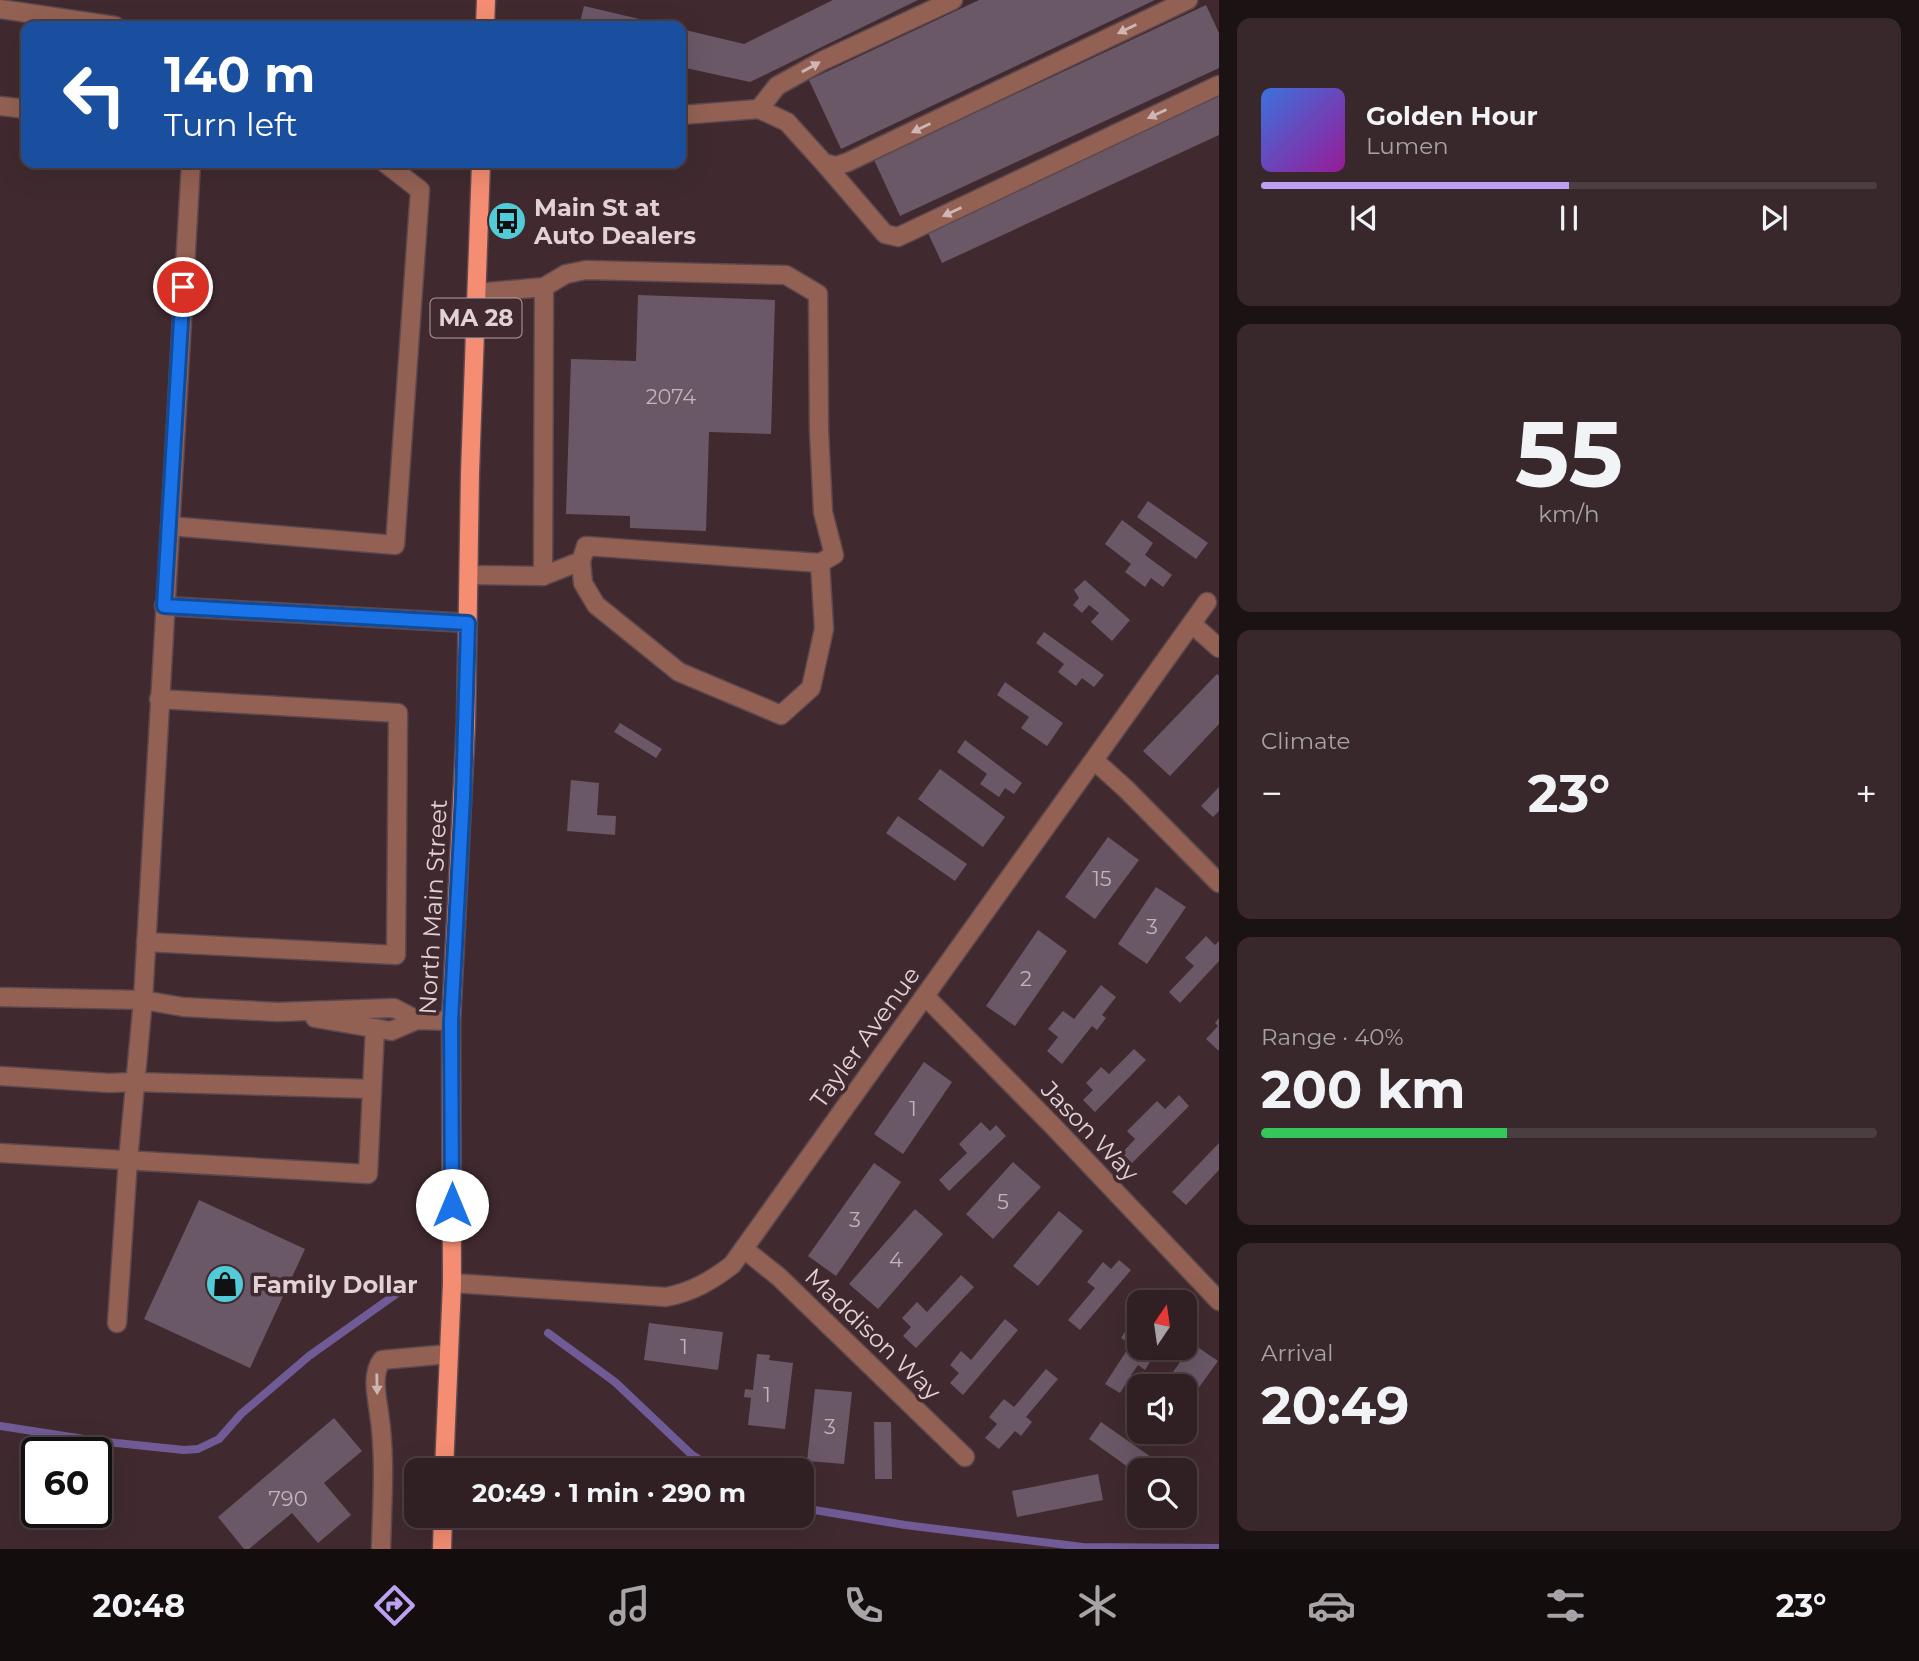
<!DOCTYPE html>
<meta charset="utf-8">
<style>
:root{--surface:#302023;--page:#38282b;--text:#f1f3f6;--muted:#a8a3a6;--line:#4b3e41;--accent:#bca0f2}
body{margin:0;font-family:Montserrat,sans-serif;background:var(--page);color:var(--text);height:100vh;display:flex;flex-direction:column;font-size:26px;white-space:nowrap}
*{box-sizing:border-box;margin:0}
p{font-size:23px;color:var(--muted)}
.icon{flex:none;width:38px;height:38px;fill:none;stroke:currentColor;stroke-width:2;stroke-linecap:round;stroke-linejoin:round}
.map{position:relative;flex:1;overflow:hidden}
.side{display:flex;flex-direction:column;gap:18px;padding:18px;background:#1a1213;width:700px}
.side>*{flex:none}
.hud{position:absolute;left:21px;top:21px;width:665px;height:147px;border-radius:14px;box-shadow:0 7px 28px #0002,0 0 0 2px var(--line);background:#1a4fa0;color:#fff;overflow:hidden}
.needle{width:46px;rotate:13deg}
.tools{position:absolute;left:1127px;top:1290px;display:grid;gap:14px}
.tools a{display:grid;place-items:center;width:70px;height:70px;border-radius:14px;background:var(--surface);box-shadow:0 7px 28px #0002,0 0 0 2px var(--line);font-size:35px}
.speed{position:absolute;left:21px;top:1437px;display:flex;gap:14px;font-size:35px;font-weight:700;text-align:center}
.speed>*{display:grid;place-content:center;width:91px;height:91px;border-radius:50%;background:var(--surface);box-shadow:0 7px 28px #0002,0 0 0 2px var(--line);line-height:1}
.speed .limit{border:4px solid #111;border-radius:10px;background:#fff;color:#111}
.pin{position:absolute;display:grid;place-items:center;width:60px;height:60px;color:#fff;margin:-30px;border:4px solid #fff;border-radius:50%;box-shadow:0 2px 7px #0007}
.me{position:absolute;width:77px;margin:-38px;rotate:0deg;stroke-linejoin:round;filter:drop-shadow(0 0 5px #0008)}
.turn{display:flex;align-items:center;gap:24px;height:147px;padding:0 28px;font-size:32px}
.turn .icon{width:91px;height:91px;stroke-width:2.5}
.turn b{display:block;font-size:49px;line-height:60px}
.big{font-size:52px;font-weight:700;line-height:1.1}
.side .card{flex:1;display:flex;flex-direction:column;justify-content:center;gap:10px;min-width:0;padding:0 24px;border-radius:14px;background:var(--page)}
.side .dial{align-items:center;gap:0}
.dial b{font-size:91px;line-height:1}
.song{display:flex;align-items:center;gap:21px}
.cover{width:84px;height:84px;border-radius:10px;background:linear-gradient(135deg,hsl(220 70% 55%),hsl(300 70% 35%))}
.played{height:7px;border-radius:4px;background:linear-gradient(90deg,var(--accent) 50%,var(--line) 50%)}
.keys{display:flex;justify-content:space-around;direction:ltr}
.heat{display:flex;justify-content:space-between;align-items:center;font-size:38px;direction:ltr}
.charge{height:10px;border-radius:5px;background:linear-gradient(90deg,#34c759 40%,var(--line) 0)}
.trip{position:absolute;left:404px;top:1458px;width:410px;height:70px;border-radius:14px;background:var(--surface);box-shadow:0 7px 28px #0002,0 0 0 2px var(--line);font-weight:700;line-height:70px;text-align:center}
.menu{display:flex;height:112px;justify-content:space-around;align-items:center;background:#130d0e;color:var(--muted)}
.menu .icon{width:49px;height:49px}
.menu .active{color:var(--accent)}
.menu b{font-size:32px;color:var(--text)}
main{display:flex;flex:1;min-height:0}
.map>svg:first-child{display:block}
.lines{fill:none;stroke-linecap:round;stroke-linejoin:round}
.stream{stroke:#715b96;stroke-width:8}
.building{fill:#6a5867}
.minor-casing{stroke:#5d484d;stroke-width:21}
.major-casing{stroke:#5d484d;stroke-width:21}
.minor{stroke:#936153;stroke-width:18}
.major{stroke:#f48d71;stroke-width:18}
.oneway{fill:#ceb6b4}
.route-casing{stroke:#114b97;stroke-width:18}
.route{stroke:#1a73e8;stroke-width:12}
.labels{text-anchor:middle;dominant-baseline:central;stroke-width:7;stroke-linejoin:round;paint-order:stroke}
.number-label{font-size:21px;fill:#c3b4ba}
.shield{fill:#402a2f;stroke:#b1a0a3;stroke-width:2}
.shield-label{font-size:23px;font-weight:bold;fill:#e1d2d5}
.poi-label{font-size:24px;font-weight:bold;fill:#e1d2d5;stroke:#402a2f;text-anchor:start}
.street-label{font-size:24px;fill:#e1d2d5;stroke:#402a2f}
</style>
<main>
<div class="map">
<svg width="1219" height="1549" viewBox="0 0 1219 1549">
<rect width="100%" height="100%" fill="#402a2f"/>
<g class="lines">
<g class="stream">
<polyline points="548,1333 615,1382 692,1455 716,1470"/>
<polyline points="0,1426 97,1441 184,1450 198,1449 219,1439 241,1414 309,1356 406,1287"/>
<polyline points="802,1508 905,1525 1083,1547 1219,1548"/>
</g>
</g>
<g class="building">
<polygon points="833,0 918,0 750,82 681,67 681,29 744,44"/>
<polygon points="979,0 1155,0 841,149 809,80"/>
<polygon points="1206,5 1219,33 1219,68 900,216 874,160"/>
<polygon points="584,6 665,25 665,26 579,26"/>
<polygon points="1219,96 1219,135 942,263 927,231"/>
<polygon points="638,295 775,300 771,434 709,432 706,531 630,528 630,516 566,514 571,359 636,361"/>
<polygon points="1148,501 1208,543 1196,559 1137,517"/>
<polygon points="1122,520 1153,543 1145,555 1172,575 1163,587 1151,578 1145,587 1125,572 1131,564 1105,544"/>
<polygon points="1085,580 1130,620 1112,641 1091,622 1099,613 1089,605 1082,613 1073,605 1079,598 1074,590"/>
<polygon points="1044,632 1104,675 1094,687 1082,678 1076,686 1058,672 1064,664 1036,643"/>
<polygon points="1217,674 1219,676 1219,724 1170,776 1143,751"/>
<polygon points="1005,682 1063,723 1047,746 1021,728 1029,717 997,695"/>
<polygon points="620,723 662,749 656,758 614,732"/>
<polygon points="965,740 1022,783 1014,794 1005,788 999,797 980,784 987,774 957,752"/>
<polygon points="940,769 1005,817 983,847 918,799"/>
<polygon points="571,780 599,783 597,815 616,816 615,835 567,831"/>
<polygon points="1219,787 1219,811 1213,817 1201,806"/>
<polygon points="898,816 967,864 955,881 886,833"/>
<polygon points="1108,837 1139,860 1095,919 1065,897"/>
<polygon points="1156,887 1186,907 1147,964 1118,944"/>
<polygon points="1038,930 1067,951 1015,1026 986,1006"/>
<polygon points="1206,936 1215,945 1219,941 1219,961 1180,1003 1169,992 1194,966 1185,958"/>
<polygon points="1101,985 1116,997 1102,1015 1106,1018 1097,1030 1092,1026 1062,1064 1047,1051 1058,1037 1048,1029 1063,1011 1074,1019"/>
<polygon points="1219,1018 1219,1051 1206,1039 1218,1026 1215,1023"/>
<polygon points="1134,1049 1146,1060 1095,1112 1083,1100 1093,1090 1086,1083 1101,1067 1109,1074"/>
<polygon points="924,1062 952,1082 903,1154 874,1134"/>
<polygon points="1179,1095 1189,1106 1132,1163 1122,1153 1135,1139 1127,1131 1157,1101 1165,1109"/>
<polygon points="981,1122 990,1131 996,1125 1006,1136 949,1191 939,1180 967,1153 959,1144"/>
<polygon points="1219,1143 1219,1170 1186,1205 1172,1192"/>
<polygon points="1013,1162 1041,1187 993,1239 966,1214"/>
<polygon points="874,1163 901,1182 836,1276 808,1256"/>
<polygon points="199,1200 305,1249 250,1368 144,1319"/>
<polygon points="915,1209 943,1234 878,1309 849,1284"/>
<polygon points="1059,1211 1083,1231 1038,1286 1013,1266"/>
<polygon points="1119,1260 1131,1270 1080,1330 1068,1320 1095,1288 1087,1282 1103,1262 1111,1269"/>
<polygon points="961,1275 974,1287 916,1348 903,1336 911,1327 902,1318 917,1302 927,1312"/>
<polygon points="1139,1310 1139,1348 1150,1348 1146,1353 1153,1357 1145,1370 1138,1365 1131,1375 1137,1379 1131,1389 1125,1385 1120,1393 1105,1384 1131,1344 1121,1338"/>
<polygon points="1005,1319 1018,1330 963,1395 950,1383 959,1373 950,1365 961,1351 971,1360"/>
<polygon points="649,1323 723,1332 718,1370 644,1360"/>
<polygon points="1193,1344 1218,1361 1185,1407 1185,1386 1163,1386"/>
<polygon points="757,1354 770,1355 769,1360 793,1363 785,1429 748,1425 751,1398 744,1397 745,1389 753,1390"/>
<polygon points="1046,1369 1058,1379 1026,1417 1032,1422 1021,1436 1015,1431 999,1449 985,1438 997,1424 989,1417 1004,1399 1014,1407"/>
<polygon points="815,1389 852,1392 844,1464 807,1461"/>
<polygon points="334,1418 362,1451 324,1483 351,1515 318,1543 292,1513 249,1549 244,1549 218,1517"/>
<polygon points="874,1422 891,1422 892,1479 875,1479"/>
<polygon points="1101,1422 1161,1464 1157,1470 1139,1470 1139,1475 1089,1439"/>
<polygon points="1098,1474 1103,1500 1017,1517 1012,1491"/>
</g>
<g class="lines">
<defs>
<g id="minor">
<polyline points="0,9 115,26"/>
<polyline points="0,106 26,109"/>
<polyline points="759,109 777,86 822,61 953,0"/>
<polyline points="681,115 759,109 787,122 824,163 836,166 848,162 1188,0"/>
<polyline points="824,163 885,234 898,237 1219,85"/>
<polyline points="170,526 395,545 420,190 385,163"/>
<polyline points="581,561 583,583 596,605 679,672 781,715 811,688 824,629 820,563"/>
<polyline points="469,575 543,576 581,561 586,546 820,563 834,555 823,512 819,430 818,294 786,275 586,270 566,274 544,287 477,293"/>
<polyline points="543,576 544,287"/>
<polyline points="164,606 468,623"/>
<polyline points="1192,624 1219,648"/>
<polyline points="1095,761 1126,789 1219,883"/>
<polyline points="146,942 396,955 398,713 159,699"/>
<polyline points="925,996 1053,1126 1219,1301"/>
<polyline points="0,997 143,1000 183,1007 277,1012 394,1008 417,1020"/>
<polyline points="315,1018 391,1031 417,1020 451,1021"/>
<polyline points="0,1076 109,1083 134,1082 372,1089"/>
<polyline points="0,1153 368,1174 375,1028"/>
<polyline points="744,1249 779,1277 965,1457"/>
<path d="M452,1283L666,1297C692,1292 711,1281 732,1265L1207,602"/>
<polyline points="117,1323 128,1160 143,1000 191,163"/>
<path d="M381,1549C382,1504 386,1458 379,1413C377,1397 371,1374 382,1360L449,1354"/>
</g>
<g id="major">
<polyline points="485,26 486,0"/>
<polyline points="444,1470 452,1283 451,1021 466,723 470,473 481,163"/>
<polyline points="442,1549 443,1516"/>
</g>
</defs>
<use href="#minor" class="minor-casing"/>
<use href="#major" class="major-casing"/>
<use href="#minor" class="minor"/>
<use href="#major" class="major"/>
</g>
<defs><path id="oneway-solid" d="M-6-.8H1V-3.2L6.5 0L1 3.2V.8H-6Z" transform="scale(1.75)"/></defs>
<g class="oneway">
<use href="#oneway-solid" transform="translate(1127 29) rotate(154)"/>
<use href="#oneway-solid" transform="translate(811 67) rotate(-29)"/>
<use href="#oneway-solid" transform="translate(1157 114) rotate(155)"/>
<use href="#oneway-solid" transform="translate(921 128) rotate(154)"/>
<use href="#oneway-solid" transform="translate(952 212) rotate(155)"/>
<use href="#oneway-solid" transform="translate(377 1384) rotate(89)"/>
</g>
<g class="lines">
<defs>
<polyline id="route" points="183,287 164,606 468,623 463,797 451,1021 452,1205"/>
</defs>
<use href="#route" class="route-casing"/>
<use href="#route" class="route"/>
</g>
<defs>
<symbol id="bus-disc" viewBox="-11 -11 22 22"><circle r="9.5" fill="#52cbd8" stroke="#402a2f"/><path d="M-5-6H5V4H4V6H2V4H-2V6H-4V4H-5ZM-3.5-4V0h7V-4ZM-3.5 1.2v1.5H-2V1.2ZM2 1.2v1.5H3.5V1.2Z" fill="#111"/></symbol>
<symbol id="shop-disc" viewBox="-11 -11 22 22"><circle r="9.5" fill="#52cbd8" stroke="#402a2f"/><path d="M-5-2.5h2.3a2.7 3.5 0 0 1 5.4 0H5L5.5 6h-11ZM-1.5-2.5h3a1.5 2.3 0 0 0-3 0Z" fill="#111"/></symbol>
</defs>
<g fill-rule="evenodd">
<use href="#bus-disc" x="485" y="199" width="44" height="44"/>
<use href="#shop-disc" x="203" y="1262" width="44" height="44"/>
</g>
<g class="labels">
<g class="number-label">
<text x="671" y="396">2074</text>
<text x="1102" y="878">15</text>
<text x="1152" y="926">3</text>
<text x="1026" y="978">2</text>
<text x="913" y="1108">1</text>
<text x="1003" y="1201">5</text>
<text x="855" y="1219">3</text>
<text x="896" y="1259">4</text>
<text x="684" y="1346">1</text>
<text x="767" y="1394">1</text>
<text x="830" y="1426">3</text>
<text x="288" y="1498">790</text>
</g>
<rect class="shield" x="430.5" y="298.5" width="91" height="39" rx="5"/>
<g class="shield-label">
<text x="476" y="318">MA 28</text>
</g>
<g class="poi-label">
<text x="534" y="207">Main St at<tspan x="534" dy="28">Auto Dealers</tspan></text>
<text x="252" y="1284">Family Dollar</text>
</g>
<g class="street-label">
<text transform="translate(433 907) rotate(-87)">North Main Street</text>
<text transform="translate(865 1037) rotate(-54)">Tayler Avenue</text>
<text transform="translate(1090 1131) rotate(46)">Jason Way</text>
<text transform="translate(873 1334) rotate(44)">Maddison Way</text>
</g>
</g>
</svg>
<div class="tools">
<a><svg class="needle" viewBox="-14 -14 28 28"><path d="M0-13l5 13h-10z" fill="#e53935"/><path d="M0 13l5-13h-10z" fill="#a8a3a6"/></svg></a>
<a><svg class="icon" aria-label="sound" viewBox="0 0 24 24"><path d="M4 9h4l5-4v14l-5-4H4zM17 9q2 3 0 6"/></svg></a>
<a><svg class="icon" aria-label="search" viewBox="0 0 24 24"><circle cx="10" cy="10" r="6"/><path d="M15 15l6 6"/></svg></a>
</div>
<div class="speed"><div class="limit">60</div></div>
<div class="pin" style="left:183px;top:287px;background:#d93025"><svg class="icon" aria-label="arrive" viewBox="0 0 24 24"><path d="M6 21V4h12l-3 4 3 4H6"/></svg></div>
<svg class="me" style="left:452px;top:1205px" viewBox="-20 -20 40 40"><circle r="19" fill="#fff"/><path d="M0-13L10 11 0 6-10 11z" fill="#1a73e8"/></svg>
<div class="trip">20:49 · 1 min · 290 m</div>
<div class="hud">
<div class="turn"><svg class="icon" aria-label="left" viewBox="0 0 24 24"><path d="M17 20v-9H6M10 6l-5 5 5 5"/></svg><div><b>140 m</b>Turn left</div></div>
</div>
</div>
<section class="side">
<div class="card">
<div class="song"><i class="cover"></i><div><b>Golden Hour</b><p>Lumen</p></div></div>
<div class="played"></div>
<div class="keys"><svg class="icon" aria-label="previous" viewBox="0 0 24 24"><path d="M18 5L8 12l10 7zM5 5v14"/></svg><svg class="icon" aria-label="pause" viewBox="0 0 24 24"><path d="M8 5v14M16 5v14"/></svg><svg class="icon" aria-label="next" viewBox="0 0 24 24"><path d="M6 5l10 7-10 7zM19 5v14"/></svg></div>
</div>
<div class="card dial"><b>55</b><p>km/h</p></div>
<div class="card"><p>Climate</p>
<div class="heat"><a>−</a><b class="big">23°</b><a>+</a></div>
</div>
<div class="card"><p>Range · 40%</p><b class="big">200 km</b><div class="charge"></div></div>
<div class="card"><p>Arrival</p><b class="big">20:49</b></div>
</section>
</main>
<nav class="menu">
<b>20:48</b>
<svg class="icon active" aria-label="directions" viewBox="0 0 24 24"><path d="M12 3l9 9-9 9-9-9zM9 14v-3h6M13 9l2 2-2 2"/></svg>
<svg class="icon" aria-label="music" viewBox="0 0 24 24"><path d="M9 18V5l10-2v13"/><circle cx="6" cy="18" r="3"/><circle cx="16" cy="16" r="3"/></svg>
<svg class="icon" aria-label="phone" viewBox="0 0 24 24"><path d="M5 4h4l2 5-3 2q2 4 5 5l2-3 5 2v4C11 20 4 13 5 4z"/></svg>
<svg class="icon" aria-label="climate" viewBox="0 0 24 24"><path d="M12 3v18M4 7l16 10M4 17L20 7"/></svg>
<svg class="icon" aria-label="car" viewBox="0 0 24 24"><path d="M5 17H2v-5l4-1 3-4h7l3 4 3 1v5h-3M9 17h6M6 11h13"/><circle cx="7" cy="17" r="2"/><circle cx="17" cy="17" r="2"/></svg>
<svg class="icon" aria-label="filters" viewBox="0 0 24 24"><path d="M4 7h16M4 17h16"/><circle cx="9" cy="7" r="2"/><circle cx="15" cy="17" r="2"/></svg>
<b>23°</b>
</nav>
